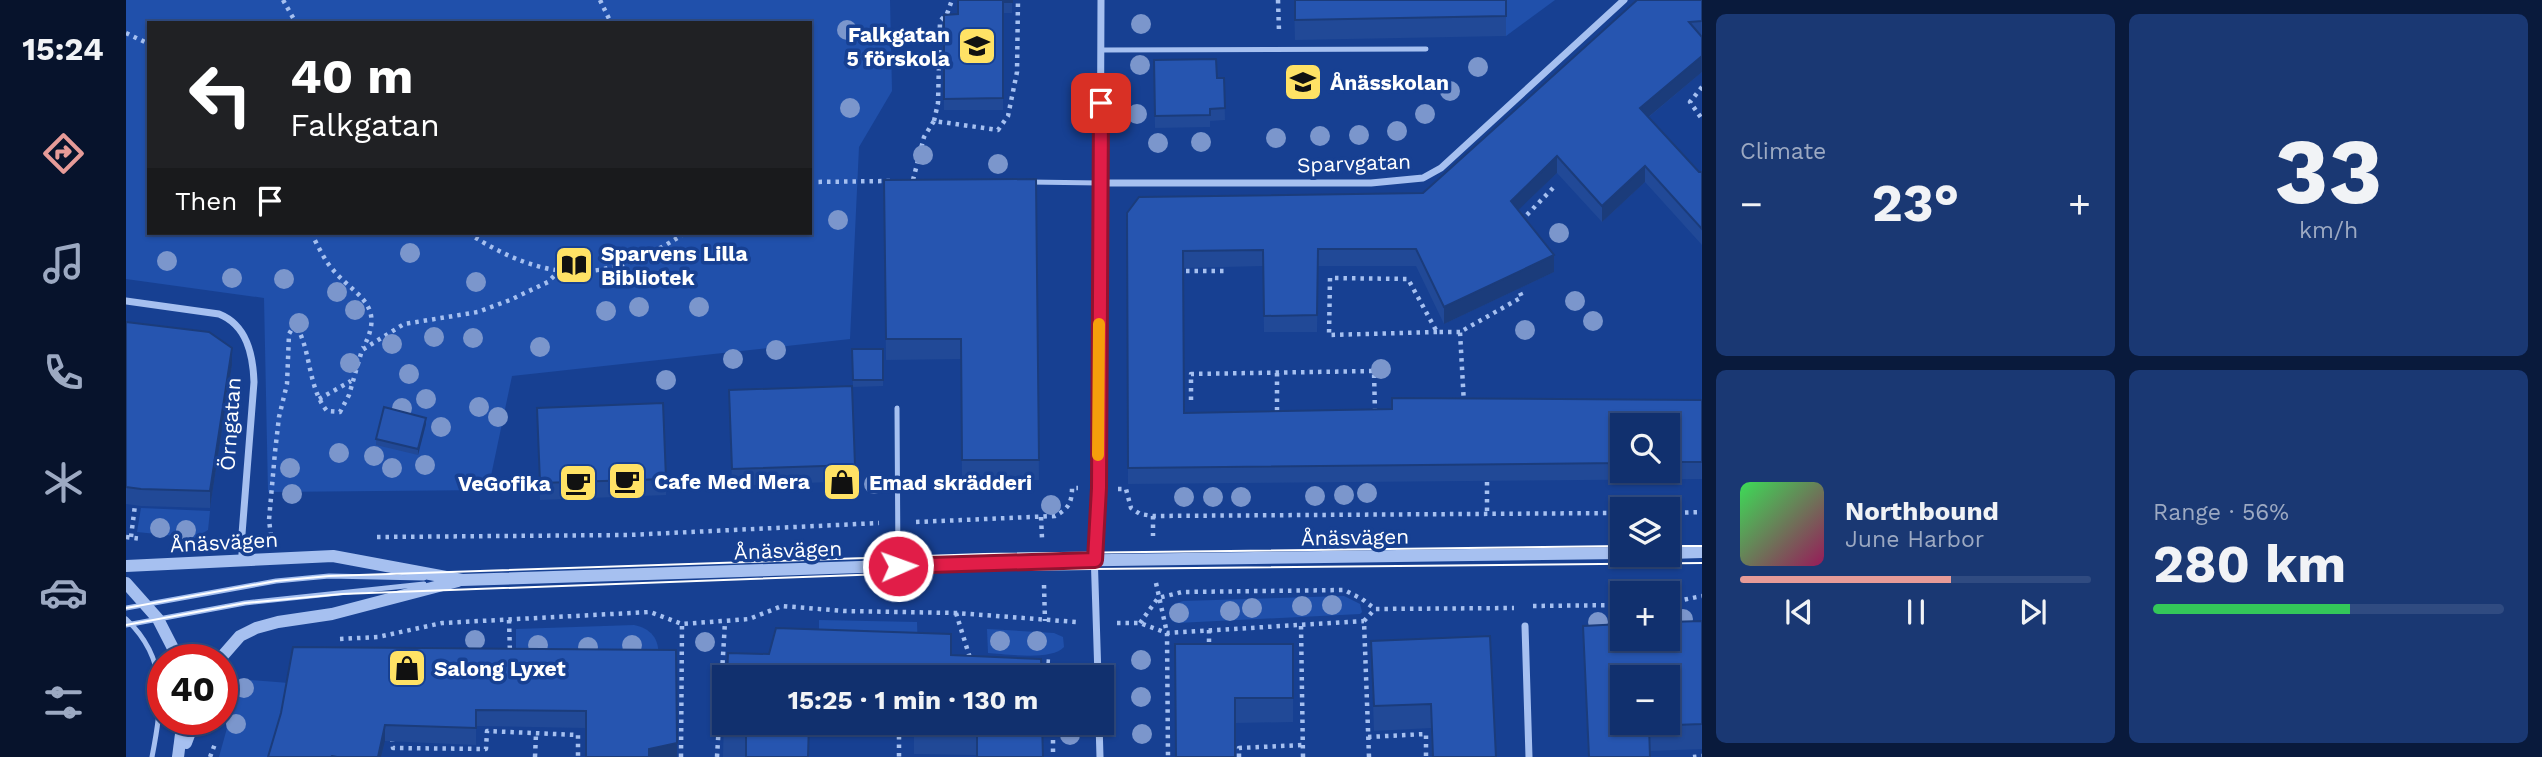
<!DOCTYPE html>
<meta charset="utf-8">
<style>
:root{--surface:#11306e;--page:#1a3873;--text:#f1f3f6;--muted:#9ca9c2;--line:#304b81;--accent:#e69b98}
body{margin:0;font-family:"Work Sans",sans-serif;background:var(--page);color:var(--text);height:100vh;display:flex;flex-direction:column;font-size:26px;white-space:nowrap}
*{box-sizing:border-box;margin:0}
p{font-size:23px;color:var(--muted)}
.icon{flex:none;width:38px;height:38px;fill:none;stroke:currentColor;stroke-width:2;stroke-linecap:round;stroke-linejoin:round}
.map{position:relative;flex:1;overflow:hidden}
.drawer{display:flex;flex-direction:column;gap:14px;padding:14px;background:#091a3c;width:840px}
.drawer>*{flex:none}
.hud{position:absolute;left:21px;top:21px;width:665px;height:214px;border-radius:0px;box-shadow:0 2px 5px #0004,0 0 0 2px var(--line);background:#202124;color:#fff;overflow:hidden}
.controls{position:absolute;left:1484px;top:413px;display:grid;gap:14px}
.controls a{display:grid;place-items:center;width:70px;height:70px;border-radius:0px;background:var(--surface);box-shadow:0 2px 5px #0004,0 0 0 2px var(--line);font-size:35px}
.speed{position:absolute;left:21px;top:644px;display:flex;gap:14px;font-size:35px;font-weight:700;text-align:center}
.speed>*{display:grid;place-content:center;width:91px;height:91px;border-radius:50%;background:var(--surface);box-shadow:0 2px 5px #0004,0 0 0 2px var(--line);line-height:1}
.speed .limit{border:10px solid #d22;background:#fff;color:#111}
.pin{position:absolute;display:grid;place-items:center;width:60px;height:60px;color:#fff;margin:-30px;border-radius:14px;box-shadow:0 4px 10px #0006}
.me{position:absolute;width:77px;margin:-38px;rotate:88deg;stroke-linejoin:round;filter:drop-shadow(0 0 5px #0008)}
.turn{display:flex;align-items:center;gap:24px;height:147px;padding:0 28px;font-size:32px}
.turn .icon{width:91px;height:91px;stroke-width:2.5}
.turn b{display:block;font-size:49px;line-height:60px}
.then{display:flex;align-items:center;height:66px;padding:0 28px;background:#0003;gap:14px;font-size:26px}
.big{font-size:52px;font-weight:700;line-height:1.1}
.drawer .card{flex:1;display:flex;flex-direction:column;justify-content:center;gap:10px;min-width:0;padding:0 24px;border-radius:10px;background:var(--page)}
.drawer .dial{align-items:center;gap:0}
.dial b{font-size:91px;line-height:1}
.song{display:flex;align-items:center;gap:21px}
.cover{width:84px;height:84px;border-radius:10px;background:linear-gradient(135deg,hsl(130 70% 55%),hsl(330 70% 35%))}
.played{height:7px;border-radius:4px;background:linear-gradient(90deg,var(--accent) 60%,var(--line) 60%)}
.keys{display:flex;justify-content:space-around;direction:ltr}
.heat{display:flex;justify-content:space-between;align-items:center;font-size:38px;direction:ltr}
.charge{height:10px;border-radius:5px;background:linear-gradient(90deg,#34c759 56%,var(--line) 0)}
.drawer .tiles{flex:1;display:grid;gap:14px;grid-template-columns:repeat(2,1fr)}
.trip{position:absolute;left:586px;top:665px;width:402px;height:70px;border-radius:0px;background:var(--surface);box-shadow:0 2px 5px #0004,0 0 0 2px var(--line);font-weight:700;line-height:70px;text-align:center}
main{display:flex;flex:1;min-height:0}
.dock{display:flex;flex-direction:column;width:126px;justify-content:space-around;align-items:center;background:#07132c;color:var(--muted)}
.dock .icon{width:49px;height:49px}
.dock .on{color:var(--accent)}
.dock b{font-size:32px;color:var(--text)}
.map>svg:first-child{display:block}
.green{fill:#2050ab;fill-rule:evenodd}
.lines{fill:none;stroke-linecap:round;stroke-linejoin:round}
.path{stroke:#a6c0f0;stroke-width:4.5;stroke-dasharray:3.5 5;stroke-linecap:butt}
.service{stroke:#a6c0f0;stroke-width:5}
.minor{stroke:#a6c0f0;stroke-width:7}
.tertiary{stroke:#a6c0f0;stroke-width:12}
.tram{stroke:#fff;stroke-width:2}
.tree{fill:#7b96cc}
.wall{fill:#214997;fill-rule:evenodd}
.shaded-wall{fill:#1b3c7b}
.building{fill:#2655b0;stroke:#1b3c7b;stroke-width:2;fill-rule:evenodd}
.route-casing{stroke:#92132f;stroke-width:18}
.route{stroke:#e11d48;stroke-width:12}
.slow{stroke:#f59e0b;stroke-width:12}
.labels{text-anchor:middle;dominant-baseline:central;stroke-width:7;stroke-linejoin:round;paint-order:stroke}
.poi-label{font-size:21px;font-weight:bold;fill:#fff;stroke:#174092;text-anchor:start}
.street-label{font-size:21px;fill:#fff;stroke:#174092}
</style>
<main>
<nav class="dock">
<b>15:24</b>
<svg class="icon on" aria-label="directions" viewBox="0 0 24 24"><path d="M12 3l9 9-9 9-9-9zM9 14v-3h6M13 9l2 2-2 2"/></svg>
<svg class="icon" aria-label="music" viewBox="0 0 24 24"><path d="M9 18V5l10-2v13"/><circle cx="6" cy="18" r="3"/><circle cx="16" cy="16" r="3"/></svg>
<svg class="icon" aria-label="phone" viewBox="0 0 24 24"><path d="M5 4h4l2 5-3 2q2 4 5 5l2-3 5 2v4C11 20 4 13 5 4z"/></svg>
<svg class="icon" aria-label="climate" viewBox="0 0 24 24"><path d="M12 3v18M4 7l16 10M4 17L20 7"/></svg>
<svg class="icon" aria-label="car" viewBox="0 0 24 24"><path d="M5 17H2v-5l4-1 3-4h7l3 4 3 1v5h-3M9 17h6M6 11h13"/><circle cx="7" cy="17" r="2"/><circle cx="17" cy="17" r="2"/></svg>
<svg class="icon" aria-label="filters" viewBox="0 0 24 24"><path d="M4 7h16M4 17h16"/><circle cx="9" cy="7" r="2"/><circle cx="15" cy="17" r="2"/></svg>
</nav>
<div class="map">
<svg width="1576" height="757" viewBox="0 0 1576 757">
<rect width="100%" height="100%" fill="#174092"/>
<g class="green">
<path d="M0,0H764L766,91L733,147L724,339L386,376L362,490L142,492L138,298L0,279ZM23,23H684V233H23Z"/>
<polygon points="1380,0 1429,0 1380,36"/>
<polygon points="15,508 84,511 82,530 69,538 11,532"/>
<polygon points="1218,596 1234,604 1236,612 1234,614 1051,623 1046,621 1043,613 1048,604 1057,601"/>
<polygon points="693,620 791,622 792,657 693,654"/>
<path d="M508,625C524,628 534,639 532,656L390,665V629Z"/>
<path d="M861,629L928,633L937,637L938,647C926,661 880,654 862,653Z"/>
<polygon points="125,680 163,683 147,757 93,757 113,685"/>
</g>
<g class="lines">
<g class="path">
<polyline points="157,0 170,23"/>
<polyline points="474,0 485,23"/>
<polyline points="1152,0 1153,31"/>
<polyline points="0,33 23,44"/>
<polyline points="1576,87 1564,102 1576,119"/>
<polyline points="808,121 812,103 814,21 821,14 826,0"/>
<polyline points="787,180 798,137 808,121 872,130 882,116 891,72 892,0"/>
<polyline points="684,182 764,181"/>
<polyline points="1395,221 1427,188"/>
<path d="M185,233C190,242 195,253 201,262C223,295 263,300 237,348"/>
<path d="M342,233C421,284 480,285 559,233"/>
<polyline points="1060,271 1098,271"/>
<polyline points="1311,332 1203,335 1204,278 1282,279 1311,332 1334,332"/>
<polyline points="1151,373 1151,415"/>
<polyline points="193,399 225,381"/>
<polyline points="1065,400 1065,374 1248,371 1249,413"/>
<polyline points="1338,404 1334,332 1396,297 1391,286"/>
<polyline points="1361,482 1361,514"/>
<polyline points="992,489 1000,489 1005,508 1014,514 1027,516 1496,513"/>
<polyline points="1542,513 1576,512"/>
<polyline points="1027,516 1027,536"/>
<polyline points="915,517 916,538"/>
<path d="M790,522L929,516C942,509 946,503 946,488H952"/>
<path d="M145,536L143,520L149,452L153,417L161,384L163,334L166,329L173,331C185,356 183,389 201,411L214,412L223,395L236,350L278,324L352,312L384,300L422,282L432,272"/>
<polyline points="0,537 16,539"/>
<polyline points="5,537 9,505"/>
<polyline points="251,537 502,535 753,523"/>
<polyline points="1030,583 1041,633 1042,757"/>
<polyline points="918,585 919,621"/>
<polyline points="1542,603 1576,596"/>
<polyline points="1407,606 1496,605"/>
<polyline points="830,613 844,658"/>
<polyline points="383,620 384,654"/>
<polyline points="991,623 1014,623 1041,633 1238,621"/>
<polyline points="1014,623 1032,598 1056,592 1218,590 1236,599 1249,609 1388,608"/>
<polyline points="1175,626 1177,757"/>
<polyline points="1083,630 1083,647"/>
<polyline points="214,639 252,637 316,623 524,612 556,624 623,619 656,606 718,611 830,613 951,622"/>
<polyline points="912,661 927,662 927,677"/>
<polyline points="96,717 110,679"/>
<polyline points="927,723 927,757"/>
<polyline points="773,736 773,757"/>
<polyline points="1242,737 1300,734 1300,757"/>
<polyline points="266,738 267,748 360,749 361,731 452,735 452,757"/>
<polyline points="84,757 89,744"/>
<polyline points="409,757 410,734"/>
<polyline points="555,757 556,624"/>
<polyline points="591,757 599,622"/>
<polyline points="1113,757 1113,748 1177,745"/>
<polyline points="1243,757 1238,621 1249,609"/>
<polyline points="1567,757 1576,756"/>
</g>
<g class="service">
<polyline points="976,50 1300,49"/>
<polyline points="903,182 974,183"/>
<polyline points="771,408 772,566"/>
<polyline points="0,608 150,581 203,576 298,578"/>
<path d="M0,619C43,659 36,705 26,757"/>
<polyline points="0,625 119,603 298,584"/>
</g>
<g class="minor">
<polyline points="974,183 1245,183 1297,178 1315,168 1498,0"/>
<path d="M0,301L93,314C121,325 127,355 128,382L116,534V561"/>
<polyline points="1399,626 1403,757"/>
<polyline points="972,677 968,551 973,488 975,0"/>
<polyline points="973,723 974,757"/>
</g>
<g class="tertiary">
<polyline points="1542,553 1576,552"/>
<polyline points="0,566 207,556 336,580 917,561 1496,553"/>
<polyline points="0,583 32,619 53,660"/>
<polyline points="93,660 114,636 130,628 152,622 206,614 332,581"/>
<polyline points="60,743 69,719"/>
<polyline points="52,757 57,719"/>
</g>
<g class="tram">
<polyline points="1542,546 1576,546"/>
<polyline points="0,608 150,581 203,576 858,554 1496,546"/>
<polyline points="0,625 119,603 216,594 867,570 1576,563"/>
</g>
</g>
<g class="tree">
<circle cx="1015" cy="24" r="10"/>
<circle cx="721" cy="30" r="10"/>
<circle cx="1014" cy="65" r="10"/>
<circle cx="1352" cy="67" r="10"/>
<circle cx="1324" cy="91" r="10"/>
<circle cx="724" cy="108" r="10"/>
<circle cx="1011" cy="114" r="10"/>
<circle cx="1299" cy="114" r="10"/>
<circle cx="1271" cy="131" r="10"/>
<circle cx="1233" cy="135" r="10"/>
<circle cx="1194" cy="136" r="10"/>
<circle cx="1150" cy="138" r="10"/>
<circle cx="1075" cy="142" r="10"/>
<circle cx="1032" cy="143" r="10"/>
<circle cx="797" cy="155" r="10"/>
<circle cx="872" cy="164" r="10"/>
<circle cx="712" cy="220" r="10"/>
<circle cx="1433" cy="233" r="10"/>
<circle cx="284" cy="253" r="10"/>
<circle cx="41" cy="261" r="10"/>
<circle cx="106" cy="278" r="10"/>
<circle cx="158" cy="279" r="10"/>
<circle cx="350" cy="282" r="10"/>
<circle cx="211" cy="292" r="10"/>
<circle cx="1449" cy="301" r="10"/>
<circle cx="513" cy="307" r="10"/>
<circle cx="573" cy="307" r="10"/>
<circle cx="229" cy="310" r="10"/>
<circle cx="480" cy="311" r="10"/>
<circle cx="1467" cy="321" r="10"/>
<circle cx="173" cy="323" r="10"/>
<circle cx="1399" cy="330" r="10"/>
<circle cx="308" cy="337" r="10"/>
<circle cx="347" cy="338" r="10"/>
<circle cx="266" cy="344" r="10"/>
<circle cx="414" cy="347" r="10"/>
<circle cx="650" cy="350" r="10"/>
<circle cx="607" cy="359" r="10"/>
<circle cx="224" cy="363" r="10"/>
<circle cx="1255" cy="369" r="10"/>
<circle cx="283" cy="374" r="10"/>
<circle cx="540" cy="380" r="10"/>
<circle cx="300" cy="399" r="10"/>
<circle cx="353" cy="407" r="10"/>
<circle cx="276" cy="408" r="10"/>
<circle cx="372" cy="417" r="10"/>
<circle cx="315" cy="427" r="10"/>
<circle cx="213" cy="453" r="10"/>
<circle cx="248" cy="456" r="10"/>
<circle cx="299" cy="465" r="10"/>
<circle cx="164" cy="468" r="10"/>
<circle cx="266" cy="468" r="10"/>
<circle cx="748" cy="484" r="10"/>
<circle cx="1241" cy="493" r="10"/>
<circle cx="166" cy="494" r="10"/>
<circle cx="1218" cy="495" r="10"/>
<circle cx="1189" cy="496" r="10"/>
<circle cx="1058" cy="497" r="10"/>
<circle cx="1087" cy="497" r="10"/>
<circle cx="1115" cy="497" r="10"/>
<circle cx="925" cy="505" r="10"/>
<circle cx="34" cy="528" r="10"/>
<circle cx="60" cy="530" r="10"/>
<circle cx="1206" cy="605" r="10"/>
<circle cx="1176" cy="606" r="10"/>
<circle cx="1126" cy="608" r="10"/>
<circle cx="1104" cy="611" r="10"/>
<circle cx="1053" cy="613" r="10"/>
<circle cx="1557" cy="619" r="10"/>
<circle cx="1472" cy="622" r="10"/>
<circle cx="349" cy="640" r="10"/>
<circle cx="874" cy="641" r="10"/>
<circle cx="911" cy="641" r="10"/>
<circle cx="579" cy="642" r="10"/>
<circle cx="412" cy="645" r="10"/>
<circle cx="506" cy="645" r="10"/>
<circle cx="462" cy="647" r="10"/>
<circle cx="1015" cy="660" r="10"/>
<circle cx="118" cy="688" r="10"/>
<circle cx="1015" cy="697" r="10"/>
<circle cx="110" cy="724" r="10"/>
<circle cx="1016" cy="734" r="10"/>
<circle cx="944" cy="735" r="10"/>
</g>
<g class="wall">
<polygon points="832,0 886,0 886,13 877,13 877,110 818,110 818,15 832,14"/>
<polygon points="1168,0 1380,0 1380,36 1169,40"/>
<path d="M1576,0V72L1523,117L1573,172H1576V245L1519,182L1476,222L1431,173L1392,210L1428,272L1318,324L1290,266H1192L1191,332H1138L1137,266L1057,268L1058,413L1266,409L1576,400V479L1002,484L1001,213L1297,193ZM1496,425H1542V471H1496Z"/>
<polygon points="1028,60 1091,78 1098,78 1099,120 1084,121 1084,127 1029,128"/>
<polygon points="910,179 913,480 836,481 835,359 760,360 758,180"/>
<polygon points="0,322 106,365 84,508 15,506 0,504"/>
<polygon points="726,349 757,349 757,386 727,387"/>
<polygon points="603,390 729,465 729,481 606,486"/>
<polygon points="411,408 540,479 540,495 414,500"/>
<polygon points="300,424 292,455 250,445 250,439"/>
<polygon points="1576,621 1576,749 1524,751 1524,757 1462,757 1457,626"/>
<polygon points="1245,641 1370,757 1306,757 1305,728 1248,731"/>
<polygon points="1049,644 1167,644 1167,722 1109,723"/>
<polygon points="550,650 551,757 460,728 350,726 350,745 259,741 255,757 142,757 155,713"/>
<polygon points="598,714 683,757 597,757"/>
<polygon points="760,723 916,723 851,755 788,754 788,731 760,731"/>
</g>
<g class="shaded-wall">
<polygon points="1576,56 1576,72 1514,124 1514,108"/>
<polygon points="1431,156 1431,173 1385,217 1385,201"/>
<polygon points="1519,166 1519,182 1476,222 1476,206"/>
<polygon points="1428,255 1428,272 1318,324 1318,307"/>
<polygon points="106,348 106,365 84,508 84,491"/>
<polygon points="300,418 300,424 292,455 292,449"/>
<polygon points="259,725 259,741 255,757 252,757"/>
<polygon points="551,743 551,757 523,757 523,749"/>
</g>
<g class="building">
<polygon points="832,0 886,0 886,2 877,2 877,98 818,99 818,15 832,14"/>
<polygon points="1169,0 1380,0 1380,16 1169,20"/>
<polygon points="1511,0 1576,0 1576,21 1563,22 1576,37 1576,56 1514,108 1573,172 1576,172 1576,229 1519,166 1476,206 1431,156 1385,201 1428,255 1318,307 1290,249 1192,249 1191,315 1138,316 1137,250 1057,251 1058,413 1266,409 1266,398 1576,400 1576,462 1542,462 1542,425 1496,425 1496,463 1002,468 1001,213 1013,197 1297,193"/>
<polygon points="1090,59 1091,78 1098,78 1099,108 1084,109 1084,115 1029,116 1028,60"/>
<polygon points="910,179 913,460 836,460 835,339 760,339 758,180"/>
<polygon points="0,322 83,332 106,348 84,491 15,489 0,487"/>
<polygon points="726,349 757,349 757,380 727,380"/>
<polygon points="726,386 729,465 606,469 603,390"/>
<polygon points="537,403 540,479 414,483 411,408"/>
<polygon points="258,407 300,418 292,449 250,439"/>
<path d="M1576,621V724L1523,726L1524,757H1463L1457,626L1496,624V639H1542V622ZM1496,677H1542V723H1496Z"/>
<polygon points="650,628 825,634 825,655 915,659 916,677 601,677 602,653 643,654"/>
<polygon points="1364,636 1370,757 1307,757 1305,704 1248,706 1245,641"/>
<polygon points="1049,644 1167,644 1167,698 1109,698 1109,757 1050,757"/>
<polygon points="167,647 550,650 551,743 523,749 523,757 460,757 460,711 350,710 350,728 259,725 252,757 211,757 206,756 205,757 142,757 155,713"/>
<polygon points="598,714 598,723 683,723 682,757 620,757 620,735 597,735"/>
<polygon points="788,723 916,723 917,757 851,757 851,730 788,730"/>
</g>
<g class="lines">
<defs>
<polyline id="route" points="772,566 969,560 973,488 975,103"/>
</defs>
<use href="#route" class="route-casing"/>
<use href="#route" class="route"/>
<polyline class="slow" points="972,455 973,324"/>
</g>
<defs>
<symbol id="school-square" viewBox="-11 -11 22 22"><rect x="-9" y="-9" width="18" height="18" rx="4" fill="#ffe265" stroke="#174092"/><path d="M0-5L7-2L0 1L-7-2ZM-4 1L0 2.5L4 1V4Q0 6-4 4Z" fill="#111"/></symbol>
<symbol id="library-square" viewBox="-11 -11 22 22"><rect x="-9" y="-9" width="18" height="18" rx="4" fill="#ffe265" stroke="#174092"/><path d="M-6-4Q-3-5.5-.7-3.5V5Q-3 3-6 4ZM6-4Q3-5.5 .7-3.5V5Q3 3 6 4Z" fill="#111"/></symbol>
<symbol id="cafe-square" viewBox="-11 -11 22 22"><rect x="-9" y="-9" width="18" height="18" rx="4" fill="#ffe265" stroke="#174092"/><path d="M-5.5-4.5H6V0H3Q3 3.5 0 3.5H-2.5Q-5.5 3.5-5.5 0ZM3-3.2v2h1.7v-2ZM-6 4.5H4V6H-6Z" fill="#111"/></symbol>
<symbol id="shop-square" viewBox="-11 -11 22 22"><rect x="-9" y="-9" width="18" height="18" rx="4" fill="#ffe265" stroke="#174092"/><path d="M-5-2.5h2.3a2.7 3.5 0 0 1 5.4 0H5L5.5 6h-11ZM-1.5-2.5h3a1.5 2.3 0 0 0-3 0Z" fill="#111"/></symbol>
</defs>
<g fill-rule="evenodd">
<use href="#school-square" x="829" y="24" width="44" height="44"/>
<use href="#school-square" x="1155" y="60" width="44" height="44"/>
<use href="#library-square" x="426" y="243" width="44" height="44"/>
<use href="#cafe-square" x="479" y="459" width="44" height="44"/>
<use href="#shop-square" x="694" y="460" width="44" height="44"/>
<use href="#cafe-square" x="430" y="461" width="44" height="44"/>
<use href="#shop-square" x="259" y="646" width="44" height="44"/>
</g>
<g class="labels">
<g class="poi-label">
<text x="824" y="34" text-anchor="end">Falkgatan<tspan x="824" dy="24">5 förskola</tspan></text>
<text x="1204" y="82">Ånässkolan</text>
<text x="475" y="253">Sparvens Lilla<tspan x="475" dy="24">Bibliotek</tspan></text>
<text x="528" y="481">Cafe Med Mera</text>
<text x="743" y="482">Emad skrädderi</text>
<text x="425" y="483" text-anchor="end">VeGofika</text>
<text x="308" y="668">Salong Lyxet</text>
</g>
<g class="street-label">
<text transform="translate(1228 163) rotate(-2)">Sparvgatan</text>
<text transform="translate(104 424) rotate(-86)">Örngatan</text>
<text transform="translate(1229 537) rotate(-1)">Ånäsvägen</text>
<text transform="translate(98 542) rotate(-3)">Ånäsvägen</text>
<text transform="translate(662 550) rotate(-2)">Ånäsvägen</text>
</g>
</g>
</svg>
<div class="controls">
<a><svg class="icon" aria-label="search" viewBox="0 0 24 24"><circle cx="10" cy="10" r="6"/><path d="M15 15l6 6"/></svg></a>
<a><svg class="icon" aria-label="layers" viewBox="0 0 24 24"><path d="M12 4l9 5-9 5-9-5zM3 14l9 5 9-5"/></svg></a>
<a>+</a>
<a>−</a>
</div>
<div class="speed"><div class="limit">40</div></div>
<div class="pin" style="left:975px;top:103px;background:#d93025"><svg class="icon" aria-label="arrive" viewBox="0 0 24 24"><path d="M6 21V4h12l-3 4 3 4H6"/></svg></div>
<svg class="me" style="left:772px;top:566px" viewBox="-20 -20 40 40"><circle r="17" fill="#e11d48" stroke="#fff" stroke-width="3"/><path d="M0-11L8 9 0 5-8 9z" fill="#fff"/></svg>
<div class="trip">15:25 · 1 min · 130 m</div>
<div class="hud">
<div class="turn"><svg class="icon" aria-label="left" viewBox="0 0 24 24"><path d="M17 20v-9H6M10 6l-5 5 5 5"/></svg><div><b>40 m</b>Falkgatan</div></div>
<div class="then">Then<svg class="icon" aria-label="arrive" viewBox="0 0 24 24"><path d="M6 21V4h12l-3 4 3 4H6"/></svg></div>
</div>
</div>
<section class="drawer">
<div class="tiles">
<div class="card"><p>Climate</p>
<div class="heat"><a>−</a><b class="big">23°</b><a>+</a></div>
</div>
<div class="card dial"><b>33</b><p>km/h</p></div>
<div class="card">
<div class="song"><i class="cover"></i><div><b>Northbound</b><p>June Harbor</p></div></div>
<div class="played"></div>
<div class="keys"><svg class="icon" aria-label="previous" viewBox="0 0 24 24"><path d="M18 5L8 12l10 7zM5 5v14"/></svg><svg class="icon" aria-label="pause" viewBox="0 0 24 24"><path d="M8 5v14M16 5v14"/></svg><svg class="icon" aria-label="next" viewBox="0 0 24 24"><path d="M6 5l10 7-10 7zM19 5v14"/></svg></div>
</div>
<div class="card"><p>Range · 56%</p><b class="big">280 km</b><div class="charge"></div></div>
</div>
</section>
</main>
